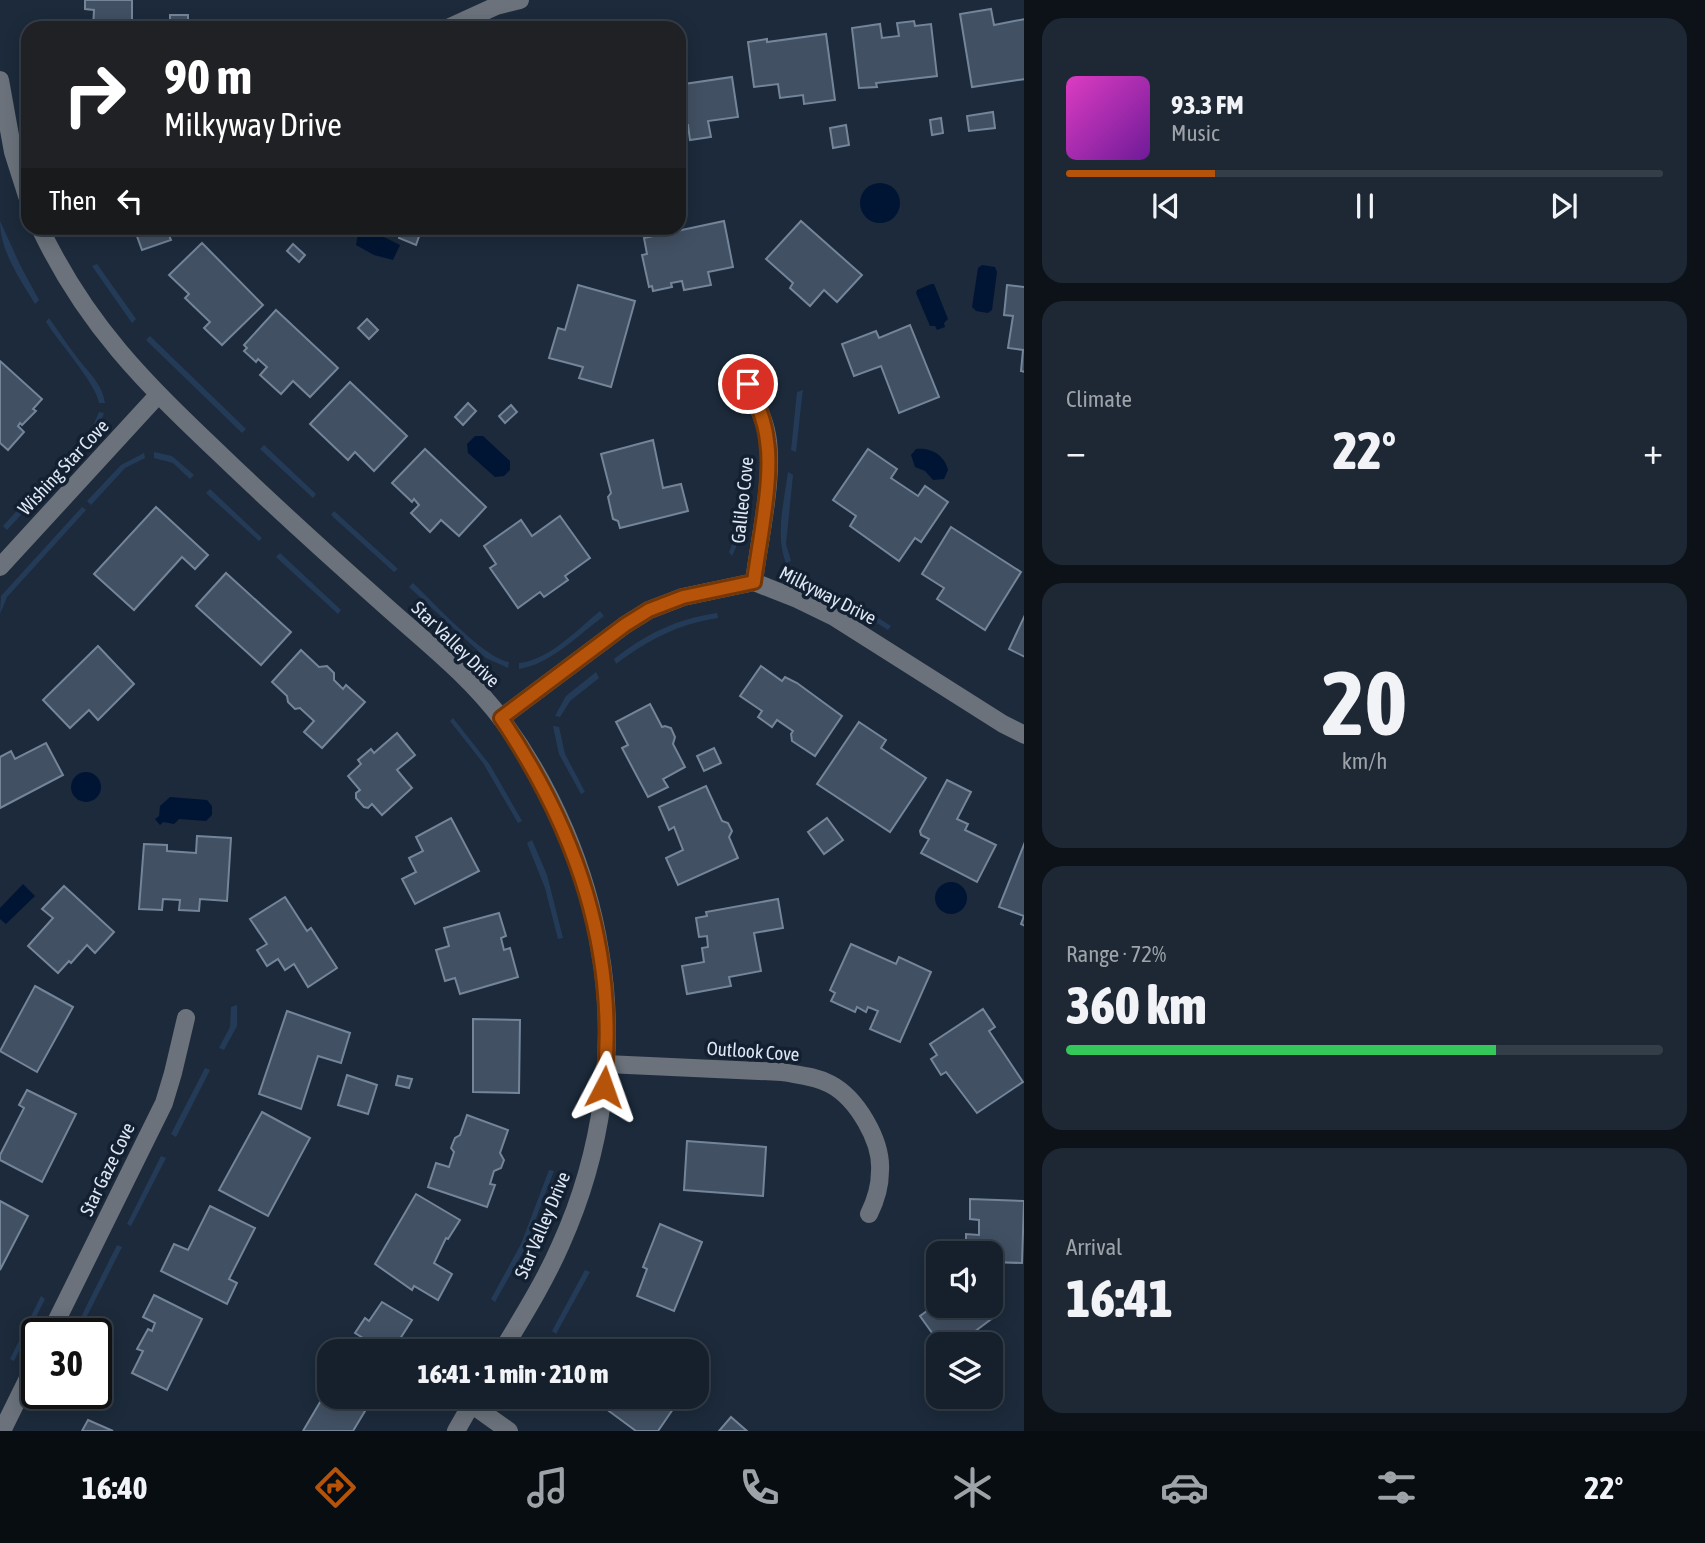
<!DOCTYPE html>
<meta charset="utf-8">
<style>
:root{--surface:#15202c;--page:#1e2834;--text:#f1f3f6;--muted:#9da3a9;--line:#343e48;--accent:#b45309}
body{margin:0;font-family:"Asap Condensed",sans-serif;background:var(--page);color:var(--text);height:100vh;display:flex;flex-direction:column;font-size:26px;white-space:nowrap}
*{box-sizing:border-box;margin:0}
p{font-size:23px;color:var(--muted)}
.icon{flex:none;width:38px;height:38px;fill:none;stroke:currentColor;stroke-width:2;stroke-linecap:round;stroke-linejoin:round}
.map{position:relative;flex:1;overflow:hidden}
.details{display:flex;flex-direction:column;gap:18px;padding:18px;background:#0c1218;width:681px}
.details>*{flex:none}
.hud{position:absolute;left:21px;top:21px;width:665px;height:214px;border-radius:21px;box-shadow:0 4px 18px #0003,0 0 0 2px var(--line);background:#202124;color:#fff;overflow:hidden}
.fabs{position:absolute;left:926px;top:1241px;display:grid;gap:14px}
.fabs a{display:grid;place-items:center;width:77px;height:77px;border-radius:14px;background:var(--surface);box-shadow:0 4px 18px #0003,0 0 0 2px var(--line);font-size:35px}
.speed{position:absolute;left:21px;top:1318px;display:flex;gap:14px;font-size:35px;font-weight:700;text-align:center}
.speed>*{display:grid;place-content:center;width:91px;height:91px;border-radius:50%;background:var(--surface);box-shadow:0 4px 18px #0003,0 0 0 2px var(--line);line-height:1}
.speed .limit{border:4px solid #111;border-radius:10px;background:#fff;color:#111}
.pin{position:absolute;display:grid;place-items:center;width:60px;height:60px;color:#fff;margin:-30px;border:4px solid #fff;border-radius:50%;box-shadow:0 2px 7px #0007}
.me{position:absolute;width:77px;margin:-38px;rotate:4deg;stroke-linejoin:round;filter:drop-shadow(0 0 5px #0008)}
.turn{display:flex;align-items:center;gap:24px;height:147px;padding:0 28px;font-size:32px}
.turn .icon{width:91px;height:91px;stroke-width:2.5}
.turn b{display:block;font-size:49px;line-height:60px}
.then{display:flex;align-items:center;height:66px;padding:0 28px;background:#0003;gap:14px;font-size:26px}
.big{font-size:52px;font-weight:800;line-height:1.1}
.details .card{flex:1;display:flex;flex-direction:column;justify-content:center;gap:10px;min-width:0;padding:0 24px;border-radius:21px;background:var(--page)}
.details .dial{align-items:center;gap:0}
.dial b{font-size:91px;line-height:1}
.song{display:flex;align-items:center;gap:21px}
.cover{width:84px;height:84px;border-radius:10px;background:linear-gradient(135deg,hsl(310 70% 55%),hsl(280 70% 35%))}
.played{height:7px;border-radius:4px;background:linear-gradient(90deg,var(--accent) 25%,var(--line) 25%)}
.keys{display:flex;justify-content:space-around;direction:ltr}
.heat{display:flex;justify-content:space-between;align-items:center;font-size:38px;direction:ltr}
.charge{height:10px;border-radius:5px;background:linear-gradient(90deg,#34c759 72%,var(--line) 0)}
.trip{position:absolute;left:317px;top:1339px;width:392px;height:70px;border-radius:21px;background:var(--surface);box-shadow:0 4px 18px #0003,0 0 0 2px var(--line);font-weight:800;line-height:70px;text-align:center}
.tabs{display:flex;height:112px;justify-content:space-around;align-items:center;background:#080d12;color:var(--muted)}
.tabs .icon{width:49px;height:49px}
.tabs .active{color:var(--accent)}
.tabs b{font-size:32px;color:var(--text)}
main{display:flex;flex:1;min-height:0}
.map>svg:first-child{display:block}
.green{fill:#243b58}
.water{fill:#001533}
.building{fill:#415063;stroke:#74859a;stroke-width:2}
.lines{fill:none;stroke-linecap:round;stroke-linejoin:round}
.minor{stroke:#6b727b;stroke-width:18}
.route-casing{stroke:#753606;stroke-width:18}
.route{stroke:#b45309;stroke-width:12}
.labels{text-anchor:middle;dominant-baseline:central;stroke-width:7;stroke-linejoin:round;paint-order:stroke}
.street-label{font-size:19px;fill:#dee7f3;stroke:#132031}
</style>
<main>
<div class="map">
<svg width="1025" height="1431" viewBox="0 0 1025 1431">
<rect width="100%" height="100%" fill="#1c2a3b"/>
<g class="green">
<path d="M0,221L20,265L39,300L35,304C20,279 0,251 0,221Z"/>
<polygon points="97,264 136,319 132,323 92,266"/>
<path d="M49,318C59,332 68,346 79,360C90,374 102,384 105,403H99C97,385 58,341 46,322Z"/>
<polygon points="150,336 246,429 242,433 146,340"/>
<polygon points="803,390 802,397 796,452 791,450 797,392"/>
<polygon points="99,412 104,413 97,432 65,466 61,463 90,433"/>
<polygon points="264,445 316,494 313,498 260,449"/>
<polygon points="154,452 172,456 194,475 190,479 173,463 154,458"/>
<polygon points="144,453 145,458 125,468 91,505 87,501 121,465"/>
<polygon points="58,466 62,470 7,530 3,526"/>
<path d="M788,472L793,475L786,544L791,561L786,563C775,536 784,502 788,472Z"/>
<polygon points="210,489 262,538 259,541 206,493"/>
<polygon points="746,494 739,541 732,556 729,552 735,537 740,496"/>
<polygon points="82,507 86,510 7,597 0,614 1,596"/>
<polygon points="334,511 398,569 394,572 331,515"/>
<polygon points="280,553 341,610 338,614 276,557"/>
<polygon points="797,570 806,577 840,594 891,626 888,630 839,599 797,578 793,574"/>
<path d="M413,583C434,603 484,658 509,662L508,668L486,658L409,587Z"/>
<path d="M600,611L604,616C578,635 551,664 519,669V663C549,660 577,630 600,611Z"/>
<path d="M717,613L718,618C678,624 648,640 616,664L614,659C646,634 676,619 717,613Z"/>
<polygon points="596,672 599,678 570,701 560,717 555,716 566,696"/>
<polygon points="453,718 490,765 522,821 518,823 483,763 450,721"/>
<polygon points="553,726 559,727 565,754 585,792 581,794 559,754"/>
<polygon points="532,840 547,875 563,938 558,939 545,888 527,843"/>
<polygon points="237,1005 237,1026 224,1050 219,1048 230,1027 231,1007"/>
<polygon points="205,1068 210,1070 176,1137 171,1134"/>
<polygon points="161,1156 166,1158 131,1226 127,1224"/>
<polygon points="549,1170 554,1171 523,1252 495,1302 491,1299 521,1244"/>
<polygon points="117,1245 122,1247 84,1322 80,1319"/>
<polygon points="585,1270 590,1272 556,1334 552,1331"/>
<polygon points="41,1296 45,1299 14,1361 10,1359"/>
</g>
<g class="water">
<circle cx="880" cy="203" r="20"/>
<polygon points="362,230 382,236 400,245 393,260 374,255 356,245 358,234"/>
<polygon points="982,265 995,267 997,272 992,310 988,313 976,311 972,307 978,268"/>
<polygon points="931,284 934,284 948,319 944,323 945,327 937,330 935,326 930,326 916,293 917,290"/>
<polygon points="475,436 483,436 510,461 510,470 504,476 495,477 468,453 467,444"/>
<path d="M916,449C930,447 945,455 948,470L944,479L933,480L925,471L915,467L911,455Z"/>
<circle cx="86" cy="787" r="15"/>
<polygon points="170,797 207,800 212,806 212,815 206,821 179,819 174,824 163,822 160,825 155,819 159,816 160,806"/>
<circle cx="951" cy="898" r="16"/>
<polygon points="23,884 35,896 6,924 0,919 0,908"/>
</g>
<g class="building">
<polygon points="85,0 132,0 132,28 93,28 94,10 85,9"/>
<polygon points="991,9 994,25 1025,19 1025,79 972,87 960,14"/>
<rect x="170" y="15" width="18" height="13"/>
<polygon points="914,21 915,26 931,24 937,76 876,83 877,87 859,88 852,28 880,24 882,38 899,36 897,23"/>
<polygon points="826,34 835,100 804,104 803,95 780,98 778,84 754,87 748,42 767,39 767,42"/>
<polygon points="680,50 684,84 732,77 738,117 708,121 711,137 690,140 688,125 679,126"/>
<polygon points="993,112 995,128 969,131 967,116"/>
<polygon points="941,118 943,133 932,135 930,120"/>
<polygon points="846,125 849,145 833,148 830,128"/>
<polygon points="724,221 733,267 708,272 711,285 684,290 682,281 671,283 672,287 653,291 652,286 649,287 642,255 647,254 644,238"/>
<polygon points="801,221 862,275 837,302 824,290 810,306 790,288 793,283 766,259"/>
<polygon points="134,228 183,228 168,233 171,240 142,250"/>
<polygon points="403,228 422,228 416,245 399,238"/>
<polygon points="202,243 263,305 222,345 204,328 210,322 185,298 189,294 169,275"/>
<polygon points="293,244 305,255 299,262 287,251"/>
<polygon points="578,285 635,301 611,387 579,378 583,367 549,358 558,328 565,330"/>
<polygon points="1007,285 1025,287 1025,372 1021,371 1023,350 1008,348 1013,316 1004,315"/>
<polygon points="276,310 338,368 310,397 293,381 281,394 260,375 267,367 258,359 256,362 244,351 247,348 244,345"/>
<polygon points="367,319 378,330 369,339 358,328"/>
<polygon points="910,325 939,397 899,413 881,366 854,376 842,344 876,331 879,338"/>
<polygon points="0,361 42,399 33,409 36,411 22,425 20,423 18,426 24,432 8,450 0,443"/>
<polygon points="350,382 407,436 374,471 355,452 348,460 310,424"/>
<polygon points="468,403 476,411 463,425 455,417"/>
<polygon points="511,405 517,412 505,423 499,416"/>
<polygon points="653,440 663,488 681,484 688,511 620,528 618,521 613,519 608,497 611,493 601,454"/>
<polygon points="425,449 486,507 459,536 441,520 430,532 411,513 419,505 414,499 412,502 392,483"/>
<polygon points="868,449 897,469 891,478 918,496 925,486 948,502 921,542 915,538 899,561 850,526 856,516 833,500"/>
<polygon points="156,507 208,555 195,569 182,557 134,610 94,574"/>
<polygon points="560,516 590,558 565,576 568,580 544,597 540,592 518,608 490,568 496,564 484,546 521,520 532,536"/>
<polygon points="951,527 1021,572 985,630 937,599 944,588 922,574"/>
<polygon points="226,573 291,632 261,665 196,606"/>
<polygon points="1025,615 1025,657 1009,649"/>
<polygon points="98,646 134,684 98,720 89,710 70,728 43,700"/>
<polygon points="301,650 319,667 327,666 334,673 334,680 343,689 346,685 365,702 322,748 304,732 314,721 300,708 295,709 288,702 287,696 272,682"/>
<polygon points="761,666 782,681 785,677 797,683 842,716 815,756 792,741 791,734 793,731 777,720 772,727 758,717 762,711 740,696"/>
<polygon points="650,704 662,727 665,726 671,728 675,737 673,744 685,767 663,779 668,787 648,797 622,748 628,745 616,722"/>
<polygon points="859,722 886,740 881,748 926,778 890,832 817,784"/>
<polygon points="397,733 415,755 397,770 412,788 382,815 372,804 368,808 364,807 356,798 356,793 360,790 348,776 361,764 358,760 371,749 374,753"/>
<polygon points="46,743 63,775 0,808 0,757 11,751 15,759"/>
<polygon points="714,748 721,763 704,771 697,756"/>
<polygon points="947,780 971,792 957,819 968,824 965,830 996,845 977,882 921,853 929,839 921,835 920,831"/>
<polygon points="706,786 722,821 728,823 732,831 729,837 738,858 678,885 666,858 683,850 674,827 669,830 659,807"/>
<polygon points="451,818 479,871 415,904 402,879 416,872 409,858 423,851 416,837"/>
<polygon points="827,818 843,840 824,854 808,832"/>
<polygon points="197,836 231,838 227,901 200,899 199,911 179,910 180,900 163,899 162,910 139,909 144,844 167,845 167,851 196,853"/>
<polygon points="1025,842 1025,926 1021,924 1024,916 999,907"/>
<polygon points="64,886 114,932 95,953 87,945 71,963 69,961 58,973 28,946 53,918 42,909"/>
<polygon points="285,897 307,931 311,928 337,968 308,987 294,964 285,970 278,959 267,966 257,950 267,944 250,919"/>
<polygon points="778,899 783,928 754,933 761,971 729,977 731,986 687,994 682,966 704,962 702,948 708,947 707,936 699,937 696,918 707,916 706,912"/>
<polygon points="499,913 506,936 501,938 504,950 510,948 518,977 460,994 455,978 445,981 436,950 449,946 444,928"/>
<polygon points="851,944 896,964 899,957 931,972 900,1042 870,1029 878,1011 868,1007 866,1012 857,1007 855,1012 831,1001 835,993 830,990"/>
<polygon points="35,986 73,1007 37,1072 0,1051"/>
<polygon points="983,1009 995,1027 989,1031 1023,1082 977,1113 946,1072 941,1075 931,1059 937,1055 930,1044"/>
<polygon points="287,1011 350,1033 341,1063 318,1056 301,1109 259,1094"/>
<polygon points="473,1019 520,1020 519,1093 473,1092"/>
<polygon points="347,1075 377,1085 368,1114 338,1105"/>
<polygon points="398,1076 412,1079 409,1088 396,1085"/>
<polygon points="27,1090 76,1114 42,1182 0,1160 0,1155 24,1108 19,1105"/>
<polygon points="262,1112 310,1138 268,1216 219,1190"/>
<polygon points="467,1115 508,1130 500,1153 504,1160 501,1168 494,1171 490,1184 495,1185 487,1207 428,1187 436,1163 449,1167 454,1152 451,1148 455,1138 460,1135"/>
<polygon points="687,1141 766,1147 763,1196 684,1190"/>
<polygon points="416,1194 460,1220 448,1239 446,1238 434,1263 452,1274 438,1300 414,1286 412,1290 375,1264"/>
<polygon points="970,1199 1024,1201 1022,1263 990,1262 990,1253 966,1253 966,1234 979,1235 979,1220 970,1219"/>
<polygon points="0,1201 28,1216 0,1270"/>
<polygon points="210,1206 255,1228 229,1279 237,1283 227,1304 161,1271 174,1244 188,1250"/>
<polygon points="660,1224 702,1242 674,1311 637,1296 647,1269 643,1267"/>
<polygon points="154,1295 202,1319 167,1390 132,1373 143,1351 137,1349 148,1329 152,1331 155,1323 143,1317"/>
<polygon points="382,1302 412,1320 398,1342 404,1346 402,1351 355,1351 363,1338 355,1333 365,1318 369,1321"/>
<polygon points="938,1303 938,1306 990,1304 998,1314 958,1344 940,1344 920,1316"/>
<polygon points="329,1387 329,1396 351,1396 368,1406 353,1431 303,1431"/>
<polygon points="599,1396 682,1396 658,1431 636,1431 598,1403 602,1399"/>
<polygon points="731,1417 747,1431 719,1431"/>
<polygon points="88,1420 113,1431 82,1431"/>
</g>
<g class="lines">
<g class="minor">
<polyline points="448,28 496,6 520,0"/>
<polyline points="0,80 13,152 28,199"/>
<path d="M40,228C86,325 144,382 221,455C273,505 327,554 381,602C423,640 469,675 503,721C552,788 587,869 600,951C617,1049 602,1153 561,1244C545,1281 523,1316 502,1351"/>
<path d="M748,384C755,399 762,414 766,430C776,471 759,539 754,582"/>
<polyline points="0,567 158,395"/>
<polyline points="501,718 625,625 649,610 683,597 754,582 797,599 834,617 1003,724 1025,735"/>
<path d="M606,1064L782,1072C798,1075 815,1076 830,1084C857,1098 882,1141 880,1171C880,1187 876,1200 869,1214"/>
<polyline points="50,1334 164,1103 173,1073 186,1018"/>
<polyline points="471,1404 509,1431"/>
<polyline points="2,1431 37,1360"/>
<polyline points="456,1431 476,1396"/>
</g>
</g>
<g class="lines">
<defs>
<path id="route" d="M604,1087C618,950 577,831 501,718L625,625L649,610L683,597L754,582C759,542 773,479 767,441C765,421 757,403 748,384"/>
</defs>
<use href="#route" class="route-casing"/>
<use href="#route" class="route"/>
</g>
<g class="labels">
<g class="street-label">
<text transform="translate(63 467) rotate(-47)">Wishing Star Cove</text>
<text transform="translate(742 500) rotate(-84)">Galileo Cove</text>
<text transform="translate(828 595) rotate(27)">Milkyway Drive</text>
<text transform="translate(456 644) rotate(44)">Star Valley Drive</text>
<text transform="translate(753 1051) rotate(4)">Outlook Cove</text>
<text transform="translate(107 1169) rotate(-64)">Star Gaze Cove</text>
<text transform="translate(542 1225) rotate(-67)">Star Valley Drive</text>
</g>
</g>
</svg>
<div class="fabs">
<a><svg class="icon" aria-label="sound" viewBox="0 0 24 24"><path d="M4 9h4l5-4v14l-5-4H4zM17 9q2 3 0 6"/></svg></a>
<a><svg class="icon" aria-label="layers" viewBox="0 0 24 24"><path d="M12 4l9 5-9 5-9-5zM3 14l9 5 9-5"/></svg></a>
</div>
<div class="speed"><div class="limit">30</div></div>
<div class="pin" style="left:748px;top:384px;background:#d93025"><svg class="icon" aria-label="arrive" viewBox="0 0 24 24"><path d="M6 21V4h12l-3 4 3 4H6"/></svg></div>
<svg class="me" style="left:604px;top:1087px" viewBox="-20 -20 40 40"><path d="M0-17L14 15 0 8-14 15z" fill="#b45309" stroke="#fff" stroke-width="4"/></svg>
<div class="trip">16:41 · 1 min · 210 m</div>
<div class="hud">
<div class="turn"><svg class="icon" aria-label="right" viewBox="0 0 24 24"><path d="M7 20v-9h11M14 6l5 5-5 5"/></svg><div><b>90 m</b>Milkyway Drive</div></div>
<div class="then">Then<svg class="icon" aria-label="left" viewBox="0 0 24 24"><path d="M17 20v-9H6M10 6l-5 5 5 5"/></svg></div>
</div>
</div>
<section class="details">
<div class="card">
<div class="song"><i class="cover"></i><div><b>93.3 FM</b><p>Music</p></div></div>
<div class="played"></div>
<div class="keys"><svg class="icon" aria-label="previous" viewBox="0 0 24 24"><path d="M18 5L8 12l10 7zM5 5v14"/></svg><svg class="icon" aria-label="pause" viewBox="0 0 24 24"><path d="M8 5v14M16 5v14"/></svg><svg class="icon" aria-label="next" viewBox="0 0 24 24"><path d="M6 5l10 7-10 7zM19 5v14"/></svg></div>
</div>
<div class="card"><p>Climate</p>
<div class="heat"><a>−</a><b class="big">22°</b><a>+</a></div>
</div>
<div class="card dial"><b>20</b><p>km/h</p></div>
<div class="card"><p>Range · 72%</p><b class="big">360 km</b><div class="charge"></div></div>
<div class="card"><p>Arrival</p><b class="big">16:41</b></div>
</section>
</main>
<nav class="tabs">
<b>16:40</b>
<svg class="icon active" aria-label="directions" viewBox="0 0 24 24"><path d="M12 3l9 9-9 9-9-9zM9 14v-3h6M13 9l2 2-2 2"/></svg>
<svg class="icon" aria-label="music" viewBox="0 0 24 24"><path d="M9 18V5l10-2v13"/><circle cx="6" cy="18" r="3"/><circle cx="16" cy="16" r="3"/></svg>
<svg class="icon" aria-label="phone" viewBox="0 0 24 24"><path d="M5 4h4l2 5-3 2q2 4 5 5l2-3 5 2v4C11 20 4 13 5 4z"/></svg>
<svg class="icon" aria-label="climate" viewBox="0 0 24 24"><path d="M12 3v18M4 7l16 10M4 17L20 7"/></svg>
<svg class="icon" aria-label="car" viewBox="0 0 24 24"><path d="M5 17H2v-5l4-1 3-4h7l3 4 3 1v5h-3M9 17h6M6 11h13"/><circle cx="7" cy="17" r="2"/><circle cx="17" cy="17" r="2"/></svg>
<svg class="icon" aria-label="filters" viewBox="0 0 24 24"><path d="M4 7h16M4 17h16"/><circle cx="9" cy="7" r="2"/><circle cx="15" cy="17" r="2"/></svg>
<b>22°</b>
</nav>
